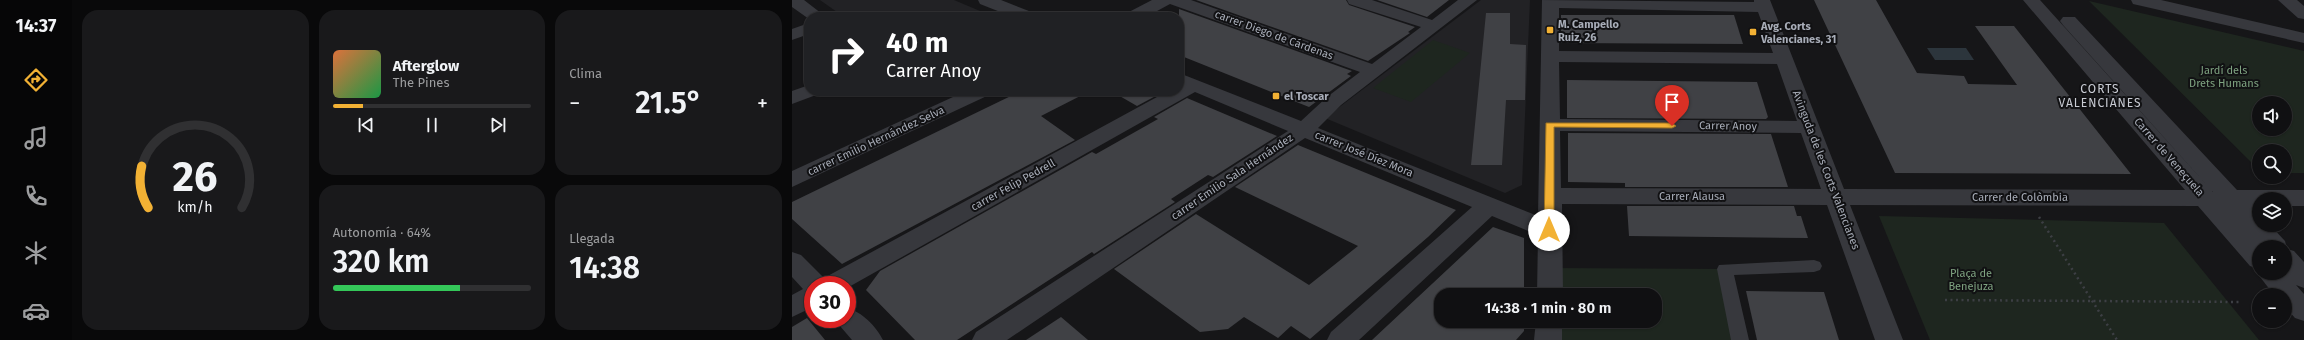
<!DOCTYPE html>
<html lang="es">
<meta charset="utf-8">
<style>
:root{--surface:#101012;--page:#19191b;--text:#f1f3f6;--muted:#9c9d9f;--line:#303032;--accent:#f2b134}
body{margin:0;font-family:"Fira Sans",sans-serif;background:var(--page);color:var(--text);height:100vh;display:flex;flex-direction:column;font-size:15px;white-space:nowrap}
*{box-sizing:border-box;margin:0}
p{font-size:13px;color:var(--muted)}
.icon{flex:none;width:22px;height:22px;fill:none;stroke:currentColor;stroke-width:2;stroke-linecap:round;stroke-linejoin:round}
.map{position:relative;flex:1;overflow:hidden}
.drawer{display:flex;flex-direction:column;gap:10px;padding:10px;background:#09090a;width:720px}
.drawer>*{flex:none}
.banner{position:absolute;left:12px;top:12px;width:380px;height:84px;border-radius:16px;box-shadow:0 1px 3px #0004,0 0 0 1px var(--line);background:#202124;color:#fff;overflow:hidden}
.fabs{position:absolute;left:1460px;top:96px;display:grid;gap:8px}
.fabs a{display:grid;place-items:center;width:40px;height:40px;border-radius:50%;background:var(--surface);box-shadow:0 1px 3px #0004,0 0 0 1px var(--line);font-size:20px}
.speed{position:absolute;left:12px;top:276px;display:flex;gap:8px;font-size:20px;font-weight:700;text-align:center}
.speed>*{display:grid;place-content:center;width:52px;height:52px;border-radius:50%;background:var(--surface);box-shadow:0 1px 3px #0004,0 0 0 1px var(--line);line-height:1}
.speed .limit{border:6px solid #d22;background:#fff;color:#111}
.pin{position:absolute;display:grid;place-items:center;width:34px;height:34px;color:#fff;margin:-41px -17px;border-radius:50% 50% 50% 0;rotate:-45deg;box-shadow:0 0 4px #0007}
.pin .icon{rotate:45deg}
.me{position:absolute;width:44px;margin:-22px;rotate:0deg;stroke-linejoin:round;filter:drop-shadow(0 0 3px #0008)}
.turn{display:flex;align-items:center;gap:14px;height:84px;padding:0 16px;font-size:18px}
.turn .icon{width:52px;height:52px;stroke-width:2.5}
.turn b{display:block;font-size:28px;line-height:34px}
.big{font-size:30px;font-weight:600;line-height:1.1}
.drawer .widget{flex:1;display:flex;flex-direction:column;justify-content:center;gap:6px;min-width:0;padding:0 14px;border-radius:16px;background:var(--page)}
.drawer .dial{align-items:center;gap:0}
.dial svg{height:104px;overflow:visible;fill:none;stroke:var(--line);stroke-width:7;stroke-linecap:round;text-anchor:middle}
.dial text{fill:var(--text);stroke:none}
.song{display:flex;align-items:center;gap:12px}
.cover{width:48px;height:48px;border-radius:6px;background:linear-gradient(135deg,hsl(20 70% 55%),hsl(140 70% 35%))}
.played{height:4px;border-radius:2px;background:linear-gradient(90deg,var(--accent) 15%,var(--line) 15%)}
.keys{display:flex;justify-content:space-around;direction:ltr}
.heat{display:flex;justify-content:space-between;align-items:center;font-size:22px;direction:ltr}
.charge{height:6px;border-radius:3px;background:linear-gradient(90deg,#34c759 64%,var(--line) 0)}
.drawer .tiles{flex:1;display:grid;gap:10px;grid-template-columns:repeat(3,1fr)}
.widget:first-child{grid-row:span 2}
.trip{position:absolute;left:642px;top:288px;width:228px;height:40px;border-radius:16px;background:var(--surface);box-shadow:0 1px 3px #0004,0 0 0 1px var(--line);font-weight:600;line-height:40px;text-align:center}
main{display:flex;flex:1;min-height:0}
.dock{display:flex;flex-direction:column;width:72px;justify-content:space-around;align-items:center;background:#060607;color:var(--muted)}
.dock .icon{width:28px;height:28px}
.dock .active{color:var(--accent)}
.dock b{font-size:18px;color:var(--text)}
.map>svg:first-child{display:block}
.built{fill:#222225}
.green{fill:#1e261f;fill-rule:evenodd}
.water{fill:#2c353c}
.building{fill:#404145}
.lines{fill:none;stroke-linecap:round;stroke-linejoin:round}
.path{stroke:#3d3f44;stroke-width:2.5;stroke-dasharray:2 3.5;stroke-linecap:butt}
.lane{fill:#37383d;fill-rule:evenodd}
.street{fill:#37383d;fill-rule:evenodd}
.route{fill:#f2b134;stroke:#9d7322}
.poi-dot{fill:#f2b134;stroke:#111113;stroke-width:1.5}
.labels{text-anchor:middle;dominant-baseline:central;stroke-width:4;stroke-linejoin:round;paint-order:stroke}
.poi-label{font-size:11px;font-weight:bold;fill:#a8adb8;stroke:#111113;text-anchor:start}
.street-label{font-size:11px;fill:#a8adb8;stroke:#111113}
.park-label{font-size:11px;fill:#7fa381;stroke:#111113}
.neighbourhood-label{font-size:12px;letter-spacing:1px;fill:#c9ccd4;stroke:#111113}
</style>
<main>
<nav class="dock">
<b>14:37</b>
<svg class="icon active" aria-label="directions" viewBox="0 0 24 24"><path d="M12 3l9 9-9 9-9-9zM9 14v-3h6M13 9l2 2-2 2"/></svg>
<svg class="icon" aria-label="music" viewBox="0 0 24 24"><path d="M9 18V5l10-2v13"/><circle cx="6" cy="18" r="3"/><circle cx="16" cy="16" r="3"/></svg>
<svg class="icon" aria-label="phone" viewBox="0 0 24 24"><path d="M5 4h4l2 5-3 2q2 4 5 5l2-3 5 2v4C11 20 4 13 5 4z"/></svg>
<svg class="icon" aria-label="climate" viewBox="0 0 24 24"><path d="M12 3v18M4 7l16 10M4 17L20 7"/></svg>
<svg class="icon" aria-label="car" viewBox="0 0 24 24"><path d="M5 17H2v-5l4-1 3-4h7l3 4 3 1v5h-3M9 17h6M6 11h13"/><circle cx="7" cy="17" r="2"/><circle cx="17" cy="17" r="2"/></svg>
</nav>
<section class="drawer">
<div class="tiles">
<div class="widget dial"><svg viewBox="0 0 100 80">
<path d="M14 69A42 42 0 1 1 86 69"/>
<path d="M14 69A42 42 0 0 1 9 37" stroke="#f2b134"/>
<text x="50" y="56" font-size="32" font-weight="700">26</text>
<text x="50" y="72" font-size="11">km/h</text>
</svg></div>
<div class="widget">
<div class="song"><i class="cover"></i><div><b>Afterglow</b><p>The Pines</p></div></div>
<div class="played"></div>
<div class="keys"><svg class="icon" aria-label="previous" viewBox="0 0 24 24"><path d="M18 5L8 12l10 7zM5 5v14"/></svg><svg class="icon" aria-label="pause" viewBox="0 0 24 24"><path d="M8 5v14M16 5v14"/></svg><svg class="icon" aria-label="next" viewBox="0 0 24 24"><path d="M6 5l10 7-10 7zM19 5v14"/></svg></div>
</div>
<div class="widget"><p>Clima</p>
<div class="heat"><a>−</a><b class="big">21.5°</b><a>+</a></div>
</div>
<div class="widget"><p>Autonomía · 64%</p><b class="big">320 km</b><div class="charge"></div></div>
<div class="widget"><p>Llegada</p><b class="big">14:38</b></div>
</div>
</section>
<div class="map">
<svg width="1512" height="340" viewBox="0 0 1512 340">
<rect width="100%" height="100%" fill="#161618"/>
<g class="built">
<polygon points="28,0 162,0 188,11 174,17 52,17"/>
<polygon points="689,0 738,0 730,185 713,193 533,118"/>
</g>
<g class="green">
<path d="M1297,1L1512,51V173H1493V151H1467V170ZM1467,103H1493V129H1467Z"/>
<polygon points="641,40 678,53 619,102 581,88"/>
<polygon points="1087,216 1372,223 1467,340 1138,340"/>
<polygon points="758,268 933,269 948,340 758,340 758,321 863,321 863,295 758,295"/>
</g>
<polygon class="water" points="1135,48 1174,48 1182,60 1143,60"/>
<g class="building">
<polygon points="404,0 554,0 557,5 623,27 616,32 618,33 576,61"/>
<polygon points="585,0 657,0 635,17"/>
<polygon points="1022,0 1084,0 1125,73 1172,76 1176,84 1225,85 1183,26 1222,26 1339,174 1103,173"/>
<polygon points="387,9 560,71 555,74 559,76 517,107 387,55"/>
<polygon points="694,13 718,13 718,44 734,45 733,100 714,100 710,165 679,165"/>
<polygon points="769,15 942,15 951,44 769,43"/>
<polygon points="775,80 965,82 976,117 974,119 775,118"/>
<polygon points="229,91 298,91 249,116 283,140 50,264 0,219 0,202"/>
<polygon points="319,91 373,91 345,106"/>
<polygon points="395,98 485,136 421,177 416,175 379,199 383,202 302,254 300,252 165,340 123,340 74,290 88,271 300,152 304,154 366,119 362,117"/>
<polygon points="776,133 979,134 996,187 833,187 833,183 776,182"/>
<polygon points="506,145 664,210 636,237 518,339 499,326 486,338 452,317 436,329 408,332 322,269 404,214 517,285 566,246 443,187"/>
<polygon points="835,206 1002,206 1005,216 1009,216 1016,238 837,236"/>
<polygon points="701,227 732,238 732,295 649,295 649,321 732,321 732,331 724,340 580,340"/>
<polygon points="954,291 1032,292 1047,340 965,340"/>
<polygon points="269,317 296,340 234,340"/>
<polygon points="15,318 33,340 0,340 0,327"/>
</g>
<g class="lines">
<g class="path">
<polyline points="1247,217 1325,340"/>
<polyline points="1153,300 1449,302"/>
</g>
<polygon class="lane" points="1022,260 1028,262 1030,266 1028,270 1022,272 942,275 957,340 939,340 925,269 927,265"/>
<g class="street">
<polygon points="0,0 12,0 34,17 17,17 17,19 0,7"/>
<polygon points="186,0 209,0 242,13 245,17 221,17 188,4"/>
<path d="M360,0H399L580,64L629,27L557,4L555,0H580L640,20L666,0H685L549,105L526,128L746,216L750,0L962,2V0H978L1052,189L1393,190L1231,0H1248L1421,192L1271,25L1268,21L1271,17H1283L1445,190H1512V206H1493V199H1467V206H1460L1467,213V225H1478L1493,241L1495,249L1502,251L1512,262V288L1504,285L1512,294V321L1503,318L1493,307V295H1482L1465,273L1467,270V273H1493V247H1467V269L1458,266L1406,206L1058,205L1111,340H1083L1035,205L770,204L771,295H745L746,235L700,216L567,340H535L539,332L680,207L513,138L215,340H180L184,332L496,131L403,92L55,288V285H21V307L0,317V295L11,289L0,277V252L9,255L32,278L376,91H387V73L509,121L535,97L568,72L378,4L354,17H332L335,13ZM767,8L966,12L981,53L767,51ZM767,62L985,64L1005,121L768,119ZM768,131L1009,133L1029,189L769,188Z"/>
<polygon points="1339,0 1369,0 1512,33 1512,43 1341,4"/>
<polygon points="1486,0 1505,0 1512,6 1512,19 1506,18"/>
<polygon points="17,23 17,34 0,40 0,29"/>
<polygon points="17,85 17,91 27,91 24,95 0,104 0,91"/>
<polygon points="174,91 200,91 197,95 0,187 0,171"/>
<path d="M55,308C70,312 84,326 91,340H60L42,319H55Z"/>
<polygon points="744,321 770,321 770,340 742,340"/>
</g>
</g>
<polygon class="route" points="754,123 880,123 884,126 880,128 762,127 762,230 757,234 752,230"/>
<g class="poi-dot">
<rect x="754" y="26" width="8" height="8" rx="2"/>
<rect x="957" y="28" width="8" height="8" rx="2"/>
<rect x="480" y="92" width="8" height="8" rx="2"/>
</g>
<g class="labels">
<g class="poi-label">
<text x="766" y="24">M. Campello<tspan x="766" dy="13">Ruiz, 26</tspan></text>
<text x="969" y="26">Avg. Corts<tspan x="969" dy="13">Valencianes, 31</tspan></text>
<text x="492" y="96">el Toscar</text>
</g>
<g class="street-label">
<text transform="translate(482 35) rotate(20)">carrer Diego de Cárdenas</text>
<text transform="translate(936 126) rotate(1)">Carrer Anoy</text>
<text transform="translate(84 141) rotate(-25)">carrer Emilio Hernández Selva</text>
<text transform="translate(572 154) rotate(22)">carrer José Díez Mora</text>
<text transform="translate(1377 157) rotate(49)">Carrer de Veneçuela</text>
<text transform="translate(1034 170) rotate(69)">Avinguda de les Corts Valencianes</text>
<text transform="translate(440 177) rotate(-34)">carrer Emilio Sala Hernández</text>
<text transform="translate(221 185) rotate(-29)">carrer Felip Pedrell</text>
<text x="900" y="196">Carrer Alausa</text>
<text x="1228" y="197">Carrer de Colòmbia</text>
</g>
<g class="park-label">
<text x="1432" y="70">Jardí dels<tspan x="1432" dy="13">Drets Humans</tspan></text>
<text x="1179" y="273">Plaça de<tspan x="1179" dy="13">Benejuza</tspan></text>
</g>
<g class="neighbourhood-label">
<text x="1308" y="89">CORTS<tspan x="1308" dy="14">VALENCIANES</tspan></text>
</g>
</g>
</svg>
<div class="fabs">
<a><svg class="icon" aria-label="sound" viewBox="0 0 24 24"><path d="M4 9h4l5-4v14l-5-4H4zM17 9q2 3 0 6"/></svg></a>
<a><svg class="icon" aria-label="search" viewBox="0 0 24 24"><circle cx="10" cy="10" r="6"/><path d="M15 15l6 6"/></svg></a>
<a><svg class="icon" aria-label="layers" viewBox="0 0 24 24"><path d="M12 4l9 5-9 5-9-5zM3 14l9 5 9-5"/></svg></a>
<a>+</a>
<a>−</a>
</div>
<div class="speed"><div class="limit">30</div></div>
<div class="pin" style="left:880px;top:126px;background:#d93025"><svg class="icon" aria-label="arrive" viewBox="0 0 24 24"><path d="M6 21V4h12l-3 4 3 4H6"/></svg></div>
<svg class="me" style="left:757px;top:230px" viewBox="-20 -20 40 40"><circle r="19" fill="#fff"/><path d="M0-13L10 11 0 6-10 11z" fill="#f2b134"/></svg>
<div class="trip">14:38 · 1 min · 80 m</div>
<div class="banner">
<div class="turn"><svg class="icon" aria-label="right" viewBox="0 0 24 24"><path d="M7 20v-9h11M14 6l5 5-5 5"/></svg><div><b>40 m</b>Carrer Anoy</div></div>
</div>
</div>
</main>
